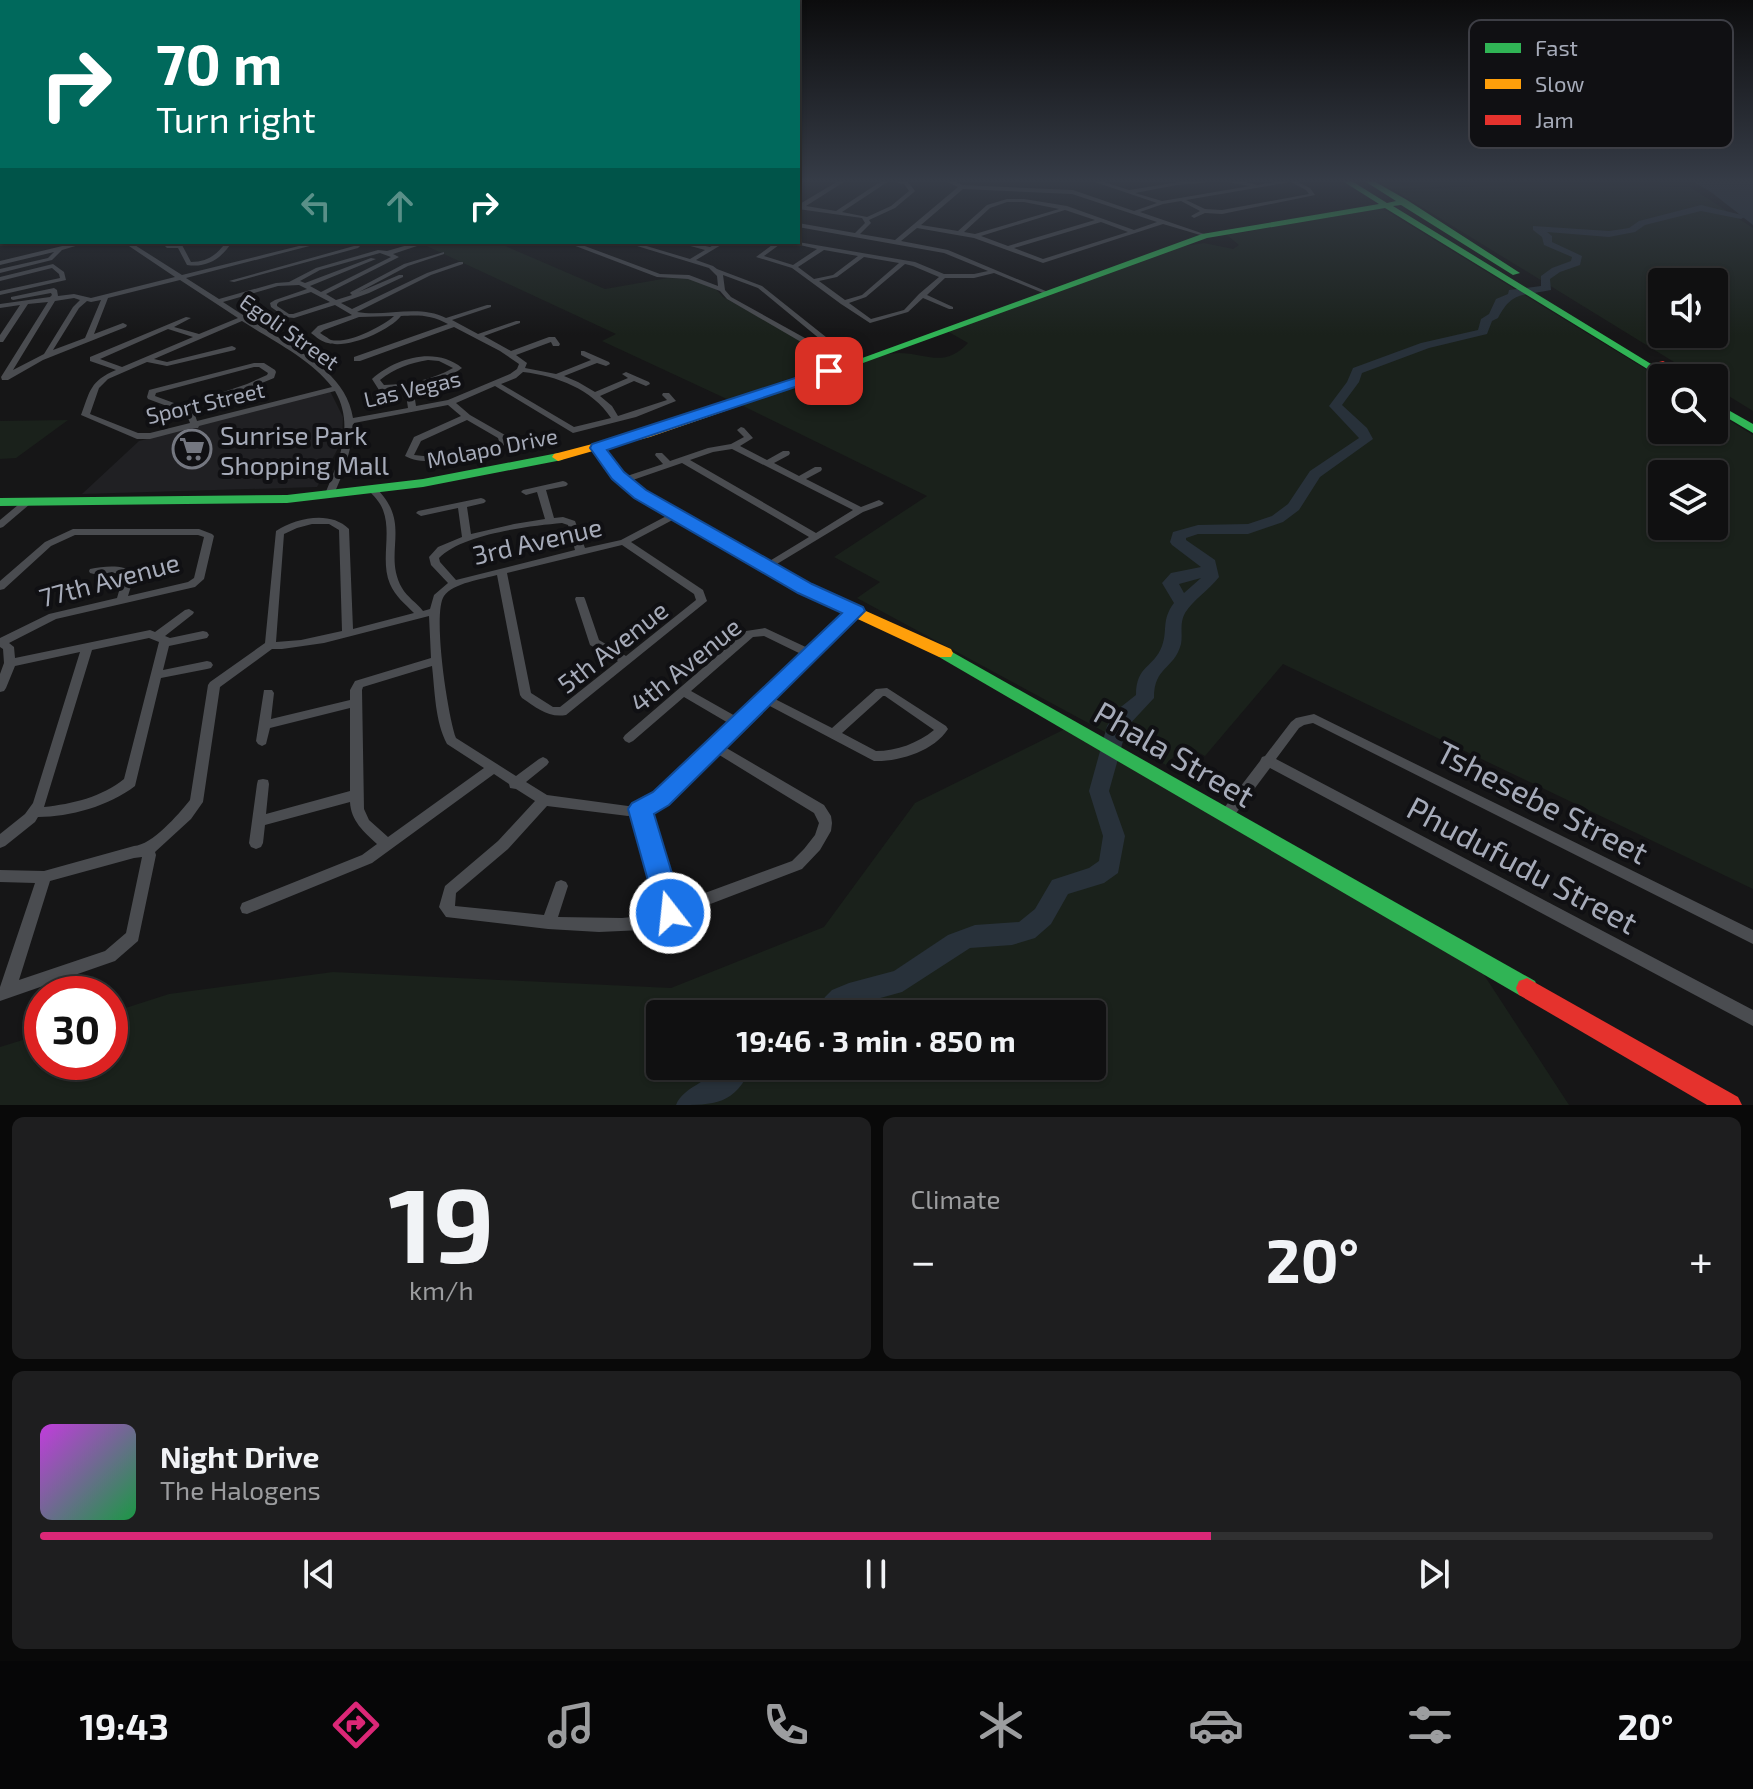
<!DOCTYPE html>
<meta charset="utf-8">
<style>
:root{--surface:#101011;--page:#1e1e1f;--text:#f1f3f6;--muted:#9c9d9f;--line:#303031;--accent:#db2777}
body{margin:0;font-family:"Exo 2",sans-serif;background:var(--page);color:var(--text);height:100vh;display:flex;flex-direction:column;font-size:30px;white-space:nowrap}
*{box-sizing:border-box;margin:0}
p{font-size:26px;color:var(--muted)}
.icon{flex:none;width:44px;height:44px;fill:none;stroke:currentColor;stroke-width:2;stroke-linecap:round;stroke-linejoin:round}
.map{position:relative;height:1105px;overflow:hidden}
.details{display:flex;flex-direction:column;gap:12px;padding:12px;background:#090909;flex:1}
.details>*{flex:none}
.hud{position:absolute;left:0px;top:0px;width:800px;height:244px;box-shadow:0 2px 6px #0004,0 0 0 2px var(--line);background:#00695c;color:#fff;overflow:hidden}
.fabs{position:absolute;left:1648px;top:268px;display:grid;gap:16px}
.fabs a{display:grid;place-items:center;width:80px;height:80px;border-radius:8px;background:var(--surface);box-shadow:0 2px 6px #0004,0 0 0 2px var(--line);font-size:40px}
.speed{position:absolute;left:24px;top:976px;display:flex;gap:16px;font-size:40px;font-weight:700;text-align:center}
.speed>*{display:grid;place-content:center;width:104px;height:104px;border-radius:50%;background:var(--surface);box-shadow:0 2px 6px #0004,0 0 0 2px var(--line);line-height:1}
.speed .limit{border:12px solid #d22;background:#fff;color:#111}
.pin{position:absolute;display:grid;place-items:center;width:68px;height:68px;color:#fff;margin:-34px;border-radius:16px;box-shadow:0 4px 12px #0006}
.me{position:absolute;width:88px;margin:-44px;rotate:344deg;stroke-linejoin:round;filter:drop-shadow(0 0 6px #0008)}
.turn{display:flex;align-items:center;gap:28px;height:168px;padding:0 24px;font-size:36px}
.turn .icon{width:104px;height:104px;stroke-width:2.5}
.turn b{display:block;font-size:56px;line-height:68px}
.lanes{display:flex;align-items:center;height:76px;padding:0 24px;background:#0003;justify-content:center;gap:40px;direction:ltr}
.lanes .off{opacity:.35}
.big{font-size:60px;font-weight:700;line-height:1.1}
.details .widget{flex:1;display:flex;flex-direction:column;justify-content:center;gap:12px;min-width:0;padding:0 28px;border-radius:12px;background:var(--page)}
.details .dial{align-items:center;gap:0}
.dial b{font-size:104px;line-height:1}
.song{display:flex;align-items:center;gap:24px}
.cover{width:96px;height:96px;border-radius:12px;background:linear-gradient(135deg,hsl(290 70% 55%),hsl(140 70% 35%))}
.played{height:8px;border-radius:4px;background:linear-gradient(90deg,var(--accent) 70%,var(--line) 70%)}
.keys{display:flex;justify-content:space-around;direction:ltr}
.heat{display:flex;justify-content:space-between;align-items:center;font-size:44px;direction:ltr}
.details .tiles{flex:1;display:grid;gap:12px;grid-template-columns:1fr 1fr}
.widget:last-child{grid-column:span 2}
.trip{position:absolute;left:646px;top:1000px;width:460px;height:80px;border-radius:8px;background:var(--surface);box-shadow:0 2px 6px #0004,0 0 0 2px var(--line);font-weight:700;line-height:80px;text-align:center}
.menu{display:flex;height:128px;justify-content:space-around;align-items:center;background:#060607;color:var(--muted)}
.menu .icon{width:56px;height:56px}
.menu .active{color:var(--accent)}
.menu b{font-size:36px;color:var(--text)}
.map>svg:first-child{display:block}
.built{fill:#202023}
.green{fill:#1a211b;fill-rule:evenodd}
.water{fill:#28313a}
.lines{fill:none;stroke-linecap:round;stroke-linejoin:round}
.river{fill:#28313a;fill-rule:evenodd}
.street{fill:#4a4c50;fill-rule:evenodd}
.fast{fill:#30b455;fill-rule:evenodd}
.slow{fill:#ff9f0a;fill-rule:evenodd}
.jam{fill:#e5322d;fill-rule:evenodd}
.route{fill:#1a73e8;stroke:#114b97;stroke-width:2}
.labels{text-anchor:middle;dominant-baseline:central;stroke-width:8;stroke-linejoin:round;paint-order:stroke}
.far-street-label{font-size:22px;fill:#a6abb9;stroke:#101013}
.poi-label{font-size:26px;fill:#a6abb9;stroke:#101013;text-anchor:start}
.street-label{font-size:26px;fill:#a6abb9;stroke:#101013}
.near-street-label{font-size:32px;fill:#a6abb9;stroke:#101013}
.key{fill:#101013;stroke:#3d3e45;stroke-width:2}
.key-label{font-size:22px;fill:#a6abb9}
</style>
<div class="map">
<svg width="1753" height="1105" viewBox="0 0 1753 1105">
<rect width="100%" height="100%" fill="#161617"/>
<polygon class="built" points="330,391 343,417 342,441 317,487 82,494 139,441"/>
<g class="green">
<polygon points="1375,180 1395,180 1404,185 1502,180 1679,180 1687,185 1541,182 1391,189"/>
<path d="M1545,183L1690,187L1753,228V411L1714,387V378H1700L1394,190ZM1714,282V334H1662V282Z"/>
<path d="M1378,209L1387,211L1662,379V430H1714V411L1753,435V889L1283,664L1205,756L1184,745L1166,765L857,598L880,582L834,557L927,496L741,405C780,391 861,354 899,353C926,353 944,369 968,343L947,331L1179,247L1204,243L1233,249L1239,245L1227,235ZM1662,474H1714V526H1662Z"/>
<polygon points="418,242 496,242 605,289 668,278 691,279 714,287 723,297 839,361 729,400 602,341 616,334"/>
<polygon points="68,420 16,458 0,459 0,421"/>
<path d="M1065,729L1471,955L1569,1105H0V1047L42,1034V1062H110V1013L169,994L333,972L671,988L824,927L915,803ZM660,1014H1092V1066H660Z"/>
</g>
<polygon class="water" points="1690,180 1753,180 1753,225 1711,192"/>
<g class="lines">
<g class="river">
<path d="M1701,205L1746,216L1741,219L1701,211L1645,225L1635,232L1609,237L1547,232L1552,236V242L1582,256L1580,265L1560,272L1550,279L1551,290C1523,296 1512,291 1498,318L1492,321L1487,334L1429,348L1362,373L1359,382L1342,405L1367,428L1373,439L1320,477L1299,510L1283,522L1248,534H1198L1186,538V540L1215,560L1219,577C1209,590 1193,600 1185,613C1179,624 1183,633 1181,644C1174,670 1154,666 1154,698L1127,727L1109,791L1125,836L1118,873L1104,883L1068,894L1051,924L1035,938L1012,945L970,948L902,992L855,1005L843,1014H815L825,997L832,990L849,983L894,971L948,935L975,925L1019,922L1035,909L1052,880L1089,868L1099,861L1103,836L1089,791L1107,726L1117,710L1136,695C1136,665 1154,668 1162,646C1168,630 1161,620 1174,603L1162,583L1171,573L1201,567L1172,545L1170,542L1173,532L1198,525L1248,524L1272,516L1288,504L1310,471L1359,438L1329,406L1347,382L1353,368L1421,343L1478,330L1481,319L1489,314L1496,299L1508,294L1509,290L1541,286V276L1552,268L1571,261L1572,257L1544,245L1542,237L1533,230V226L1609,231L1629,228L1639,221ZM1201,578L1184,593L1179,584Z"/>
<path d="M722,1066H752C735,1105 715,1105 676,1105C684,1086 709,1082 722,1066Z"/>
</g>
<g class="street">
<polygon points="798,180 802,180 798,183"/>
<path d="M840,180H847L806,206L836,211L883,180L908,182L915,191L914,192L895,208L869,220L871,223L860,234L895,240L958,187L943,180H951L963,185L1073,190L1134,211L1157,203L1089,180H1098L1129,190L1191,180H1238L1257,185L1285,180H1298L1296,181L1310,188L1315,195L1222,214L1205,213L1194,218L1191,216L1200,211L1181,201L1163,204L1140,212L1207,235V237L1163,224L1043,263L974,238L917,228L901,241L948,250L1048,292L1043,293L994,273L974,278H945L927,295L953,307V309H949L923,298L908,312L870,323L841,304L792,268L756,257L776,242H783L764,256L793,265L817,249L787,242H798L915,262L944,274H974L988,271L944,253L798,227V223L855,233L865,223L862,218L798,209V205ZM889,181L904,184L909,191L891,206L867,217L842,212ZM1211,182H1227L1250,186L1162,201L1135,193L1177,185ZM1291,182L1306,190L1309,194L1222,210L1205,209L1186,200ZM963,189L1072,194L1157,222L1134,230L1067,206L1024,199H1007L987,205L958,231L921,225ZM1007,202H1024L1059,209L975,234L964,232L990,208ZM1065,210L1095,220L1008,246L981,236ZM1101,222L1128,232L1043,259L1014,248ZM824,250L858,256L833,275L814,279L798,267ZM864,257L899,263L862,295L845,300L819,281L837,277ZM905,264L913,266L939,277L919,294L904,310L871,319L849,303L866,297Z"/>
<rect x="0" y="186" width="2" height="4"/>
<polygon points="2,193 2,197 0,198 0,194"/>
<polygon points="79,242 89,242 62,250 52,260 0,273 0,269 48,258 54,252 0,265 0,261"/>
<path d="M123,242H130L182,275L315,242H325L186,278L219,299L276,283L289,282L316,268L378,250L387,251L418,242H423V244L393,254L399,257L326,294L336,300L352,295L350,293L351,292L404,264L444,252V254L408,266L359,292L399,275H403V277L369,293L341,303L352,309L427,273L459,262H463V264L431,275L357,312C386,317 419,304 446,318L487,305H491V307L452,320L478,334L516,321H520V323L484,336L511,351L549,337H555L560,344L559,346H553L551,342L516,355L527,363L525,368L556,374L591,360L581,355V351H584L609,362L610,364L606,366L597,363L564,376L578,382L595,392L628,378L622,374L626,372L649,382L650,384L646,386L634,381L600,396L612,406L618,416L667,400L662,395L663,393H669L676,401L636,417L573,433L495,386L456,403L470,415L505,435L508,442L507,444C484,456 428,469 405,456L414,437L461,416L448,405L354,423C352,448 344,473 333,496H327L325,494C339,460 355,426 335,391L199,426L198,428H192L150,439H137L81,415C90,391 90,381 116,370L90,361V357L186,317L191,318L174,327L199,334L238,318L180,280L108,298L94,334L123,323L127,325L126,327L43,360L8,380H2L1,377L48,302L28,304L3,342H0V335L20,305L0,308V304L50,297L52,295L51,293L13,300L11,299V297L54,288L57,290L58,296L74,294L91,298L175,277ZM380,253L391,257L321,292L310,286L376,259L371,258L305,283L300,281L320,270ZM299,285L307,289L275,300L270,303L271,307L285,317L294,318L335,305L352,315L318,326L311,333C316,337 322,342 328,343C348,349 389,331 401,316C420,315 431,315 448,324L354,357V361H360L454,327L500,351L519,364L517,369L510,374L448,400L416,406L413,387L446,379L462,368C436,346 395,358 372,379L379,390L405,389L408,408L353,418C347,379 312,359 281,339C262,327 242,315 223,302L278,286ZM311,292L330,302L293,314H289L277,306V304L279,302ZM74,298L80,300L73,307L44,354L13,370L55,301ZM101,300L85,338L53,350L79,308L87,301L91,302ZM394,316C382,327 348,344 331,340C329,339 322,334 320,333L324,330L359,317ZM242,321C271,340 311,359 332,387L197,421L194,412L190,409L252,387L274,378L276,372L275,370L264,363H254L149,390L147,397L148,399L186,413L190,423L150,433H138L90,414L99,388L108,379L147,362L167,366L235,350L236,348L232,346L167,362L154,359ZM168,329L193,337L122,367L100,359ZM428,360L439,361L453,368C432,380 409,384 384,385L380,380C395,368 410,363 428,360ZM254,367H259L268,373L267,375L247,384L182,406L155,396L156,393ZM523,372C557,376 592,389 611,418L574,427L501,384L516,378ZM467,420L498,438L499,441C475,454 441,459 414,455L421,441Z"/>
<path d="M161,242H167L170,245H182L191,262C207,262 217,255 226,242H232C221,259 207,268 187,265L178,248H167Z"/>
<polygon points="358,242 364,242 358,248 234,282 229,281 354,246"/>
<polygon points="565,242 574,242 660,274 689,275 718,286 717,276 709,268 624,242 633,242 690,259 705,250 676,242 687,242 710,247 719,242 726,242 696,260 713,266 717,269 762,286 856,361 852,363 849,363 758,288 723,275 725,290 731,297 850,363 850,367 844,367 727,299 720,291 688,279 657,277"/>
<polygon points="53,264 64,272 66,280 0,295 0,291 60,278 59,274 52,268 0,281 0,277"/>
<path d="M741,427L744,428L753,438L740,446L767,460L783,451H789L790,453L789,455L774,463L799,476L815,467H821L822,469L821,471L806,479L861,507L879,500L884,503L882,505L863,512L767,570L763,569L762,567L763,565L809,537L682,463L627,482L624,483L619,480L621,478L663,464L655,455L656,453H662L670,461L708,448L731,444L744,437L737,430ZM732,449L853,510L816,533L690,460L713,452Z"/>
<path d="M563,481L566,482L568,484L566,486L546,490L554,518L563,517L575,521L585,548L621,540L674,512H680L682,514L680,516L631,542L703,590L707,601L566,715C548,718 537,708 522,698L520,695L497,575C483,579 453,583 444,596C432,613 448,717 456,738L516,776L539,759L543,757L547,759L549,762L547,765L526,782L547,795L628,806L638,804L656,794L730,724L684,697L633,741L629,743L625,741L623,738L625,735L746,631L765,628L810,649L852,609H860L861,611L860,613L818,654L817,658L813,659L773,698L832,728L876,689L887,688L946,726L948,729C934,751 899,762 874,761L766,704L723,746L824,805L831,816L832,823L831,831L820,850L802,869L679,916L688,945L685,950L680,952L675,950L666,921L643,930L599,932L548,929L446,917L439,907L445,886L498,841L535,801L516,789L510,788L509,784L494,774L372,863L247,914L242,913L240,908L242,903L362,855L377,844C364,832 351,821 350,802L265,825L263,843L261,847L256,849L251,847L249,843L257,784L258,780L263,779L268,780L269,784L266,814L350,791V708L270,728L266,744L262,746L258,744L256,741L264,690H272L274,693L271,719L350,700V690L355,681L431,658L429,616L324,643L282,649H272L220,687L203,802L191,819L155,852L156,855L138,941L115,961L0,1001V987L35,883L0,882V870L44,871L134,846C152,845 178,815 190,800L208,685L210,682L265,643L276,531C296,518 330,510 349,529L353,629L414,613C405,604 395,596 390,584C380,560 392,534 383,510C380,502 374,496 368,490L370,488H376C413,524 382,553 402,588C407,597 417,603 423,611L430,609L434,595L448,583L431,565L429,557L438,547L462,537L458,508L421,516L416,513L418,511L481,498L484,499L486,501L484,503L467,507L471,534L514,524L545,519L537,492L526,495L521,492L523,490ZM562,523L568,525L575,550L456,580L440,562L439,558C462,534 529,526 562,523ZM312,524H329L339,530L342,631L301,640L276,642L284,534L297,528ZM622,545L694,594L696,600L626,656L599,640L585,599L584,597H576L575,599L590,645L618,661L560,707H553L531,693L507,573ZM764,636L803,655L737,717L691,691L753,637ZM432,666C435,692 435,721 447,744L484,768L388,837L369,820L364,809L362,690L363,687ZM883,696H885L934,730C918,743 897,751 876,751L842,733ZM716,753L814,813L819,823L815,835L804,849L792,861L675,904L647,811L666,802ZM547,806L628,816L635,815L662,909L643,916L622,918L558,917L568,886L566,882L561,880L556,882L544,915L455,906L456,893L508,849ZM142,857L126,933L105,951L19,980L50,881L134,858Z"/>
<polygon points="27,499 32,502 30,504 3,527 0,528 0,520 24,500"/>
<path d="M73,529H199L212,534L214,536L204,579L195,587L56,619L9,643L14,647L15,658L150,630L155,632L185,610L189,609L194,612L193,614L165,636L170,638L203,631L207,632L209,635L207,638L169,646L163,670L207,661L211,662L213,665L211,668L207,669L161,678L135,786C109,806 70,817 38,817L35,822L5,846L0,848V834L25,814L33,803L80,652L15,666L6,688L4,691L0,692V674L4,663L3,649L0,647V638L49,614L117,598L124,574L121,573L94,574L90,573L89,571L90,569C105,566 123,564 135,573L128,596L188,582L194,578L204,537L198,535H75L51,546L4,589L0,590V581L45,542ZM149,638L159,642L124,779C102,797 72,804 44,807L92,650Z"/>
<polygon points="1314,714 1753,930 1753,944 1313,723 1304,725 1299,728 1276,759 1753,1010 1753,1026 1270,768 1231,820 1226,821 1221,820 1219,816 1221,812 1260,761 1262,757 1265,756 1291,722 1296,718"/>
</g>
<g class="fast">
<polygon points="1341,180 1350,180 1387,203 1396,201 1363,180 1372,180 1407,200 1520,273 1513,275 1401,205 1393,206 1674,378 1662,378 1385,208 1207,238 863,363 859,364 854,361 1202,234 1379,204"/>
<polygon points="1714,402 1753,424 1753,433 1714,410"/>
<polygon points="558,453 564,457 562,460 423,487 287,503 0,506 0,498 287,495 423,479"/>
<polygon points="945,648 1535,981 1538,988 1535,995 1527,998 1519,995 939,657 937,653 939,649"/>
</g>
<polygon class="slow" points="859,358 863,359 863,363 650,437 604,449 622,473 645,491 810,586 951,649 953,653 951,657 939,657 800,592 635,497 614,479 593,451 558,461 552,457 554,454 642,431"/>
<g class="jam">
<polygon points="1663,361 1691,376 1692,378 1679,378 1659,366 1659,362"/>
<polygon points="1527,978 1738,1097 1742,1105 1707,1105 1519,995 1516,988 1519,981"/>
</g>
</g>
<linearGradient id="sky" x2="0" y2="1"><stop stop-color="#0c0c0d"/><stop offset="0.54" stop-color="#363c47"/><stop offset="1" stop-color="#363c47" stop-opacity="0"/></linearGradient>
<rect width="1753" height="335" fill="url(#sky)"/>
<polygon class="route" points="829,367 834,368 834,374 607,450 624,472 646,490 812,584 863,607 865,611 669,805 654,814 684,913 680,922 670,925 661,922 657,913 628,809 632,803 653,792 842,613 798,593 634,498 612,479 590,448 592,444"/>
<defs>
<symbol id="supermarket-ring" viewBox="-11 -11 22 22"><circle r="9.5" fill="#101013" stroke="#747780" stroke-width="1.5"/><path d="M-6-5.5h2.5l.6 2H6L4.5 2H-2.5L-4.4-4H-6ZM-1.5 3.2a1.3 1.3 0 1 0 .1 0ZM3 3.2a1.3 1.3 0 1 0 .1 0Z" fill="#747780"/></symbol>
</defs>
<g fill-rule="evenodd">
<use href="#supermarket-ring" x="170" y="427" width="44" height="44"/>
</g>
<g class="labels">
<g class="far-street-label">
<text transform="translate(290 331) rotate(35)">Egoli Street</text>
<text transform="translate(412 388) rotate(-13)">Las Vegas</text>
<text transform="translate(205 402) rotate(-13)">Sport Street</text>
<text transform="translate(492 447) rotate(-11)">Molapo Drive</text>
</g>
<g class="poi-label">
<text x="220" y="434">Sunrise Park<tspan x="220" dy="30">Shopping Mall</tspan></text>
</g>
<g class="street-label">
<text transform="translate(537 540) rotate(-13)">3rd Avenue</text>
<text transform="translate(109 579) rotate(-15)">77th Avenue</text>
<text transform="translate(612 646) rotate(-38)">5th Avenue</text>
<text transform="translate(685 664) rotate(-39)">4th Avenue</text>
</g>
<g class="near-street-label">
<text transform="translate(1175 753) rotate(30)">Phala Street</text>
<text transform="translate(1543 801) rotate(27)">Tshesebe Street</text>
<text transform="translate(1523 864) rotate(28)">Phudufudu Street</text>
</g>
</g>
<rect x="1469" y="20" width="264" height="128" rx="12" class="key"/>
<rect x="1485" y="43" width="36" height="10" fill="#30b455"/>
<rect x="1485" y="79" width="36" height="10" fill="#ff9f0a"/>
<rect x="1485" y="115" width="36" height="10" fill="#e5322d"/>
<g class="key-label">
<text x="1535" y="56">Fast</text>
<text x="1535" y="92">Slow</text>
<text x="1535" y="128">Jam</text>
</g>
</svg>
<div class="fabs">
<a><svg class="icon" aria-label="sound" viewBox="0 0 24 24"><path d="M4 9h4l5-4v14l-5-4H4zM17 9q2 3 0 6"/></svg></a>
<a><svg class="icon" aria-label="search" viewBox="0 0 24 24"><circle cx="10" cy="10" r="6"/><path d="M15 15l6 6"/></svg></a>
<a><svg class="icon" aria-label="layers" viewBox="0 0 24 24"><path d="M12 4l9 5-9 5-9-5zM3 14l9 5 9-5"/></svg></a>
</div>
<div class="speed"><div class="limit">30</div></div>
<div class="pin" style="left:829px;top:371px;background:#d93025"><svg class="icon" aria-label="arrive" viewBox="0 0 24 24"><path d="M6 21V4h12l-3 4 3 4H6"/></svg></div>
<svg class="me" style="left:670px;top:913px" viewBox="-20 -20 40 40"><circle r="17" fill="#1a73e8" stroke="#fff" stroke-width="3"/><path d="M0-11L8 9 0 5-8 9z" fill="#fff"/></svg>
<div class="trip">19:46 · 3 min · 850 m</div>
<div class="hud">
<div class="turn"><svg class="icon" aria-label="right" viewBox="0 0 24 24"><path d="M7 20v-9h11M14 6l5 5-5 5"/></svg><div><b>70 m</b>Turn right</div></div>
<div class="lanes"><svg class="icon off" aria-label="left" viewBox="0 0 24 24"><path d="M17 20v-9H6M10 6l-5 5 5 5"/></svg><svg class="icon off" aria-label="ahead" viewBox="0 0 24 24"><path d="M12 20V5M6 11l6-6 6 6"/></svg><svg class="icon" aria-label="right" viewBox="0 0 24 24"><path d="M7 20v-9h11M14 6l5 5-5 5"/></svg></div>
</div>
</div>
<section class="details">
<div class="tiles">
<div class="widget dial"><b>19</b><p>km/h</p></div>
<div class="widget"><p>Climate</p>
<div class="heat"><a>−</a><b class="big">20°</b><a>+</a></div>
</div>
<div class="widget">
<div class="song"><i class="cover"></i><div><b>Night Drive</b><p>The Halogens</p></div></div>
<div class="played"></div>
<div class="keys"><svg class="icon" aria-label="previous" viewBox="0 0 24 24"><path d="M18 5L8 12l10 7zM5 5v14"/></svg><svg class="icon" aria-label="pause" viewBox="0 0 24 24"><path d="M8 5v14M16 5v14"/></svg><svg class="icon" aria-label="next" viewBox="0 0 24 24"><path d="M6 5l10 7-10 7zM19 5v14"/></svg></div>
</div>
</div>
</section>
<nav class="menu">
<b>19:43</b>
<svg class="icon active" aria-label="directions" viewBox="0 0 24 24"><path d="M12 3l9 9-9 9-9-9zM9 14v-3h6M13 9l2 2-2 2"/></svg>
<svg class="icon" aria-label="music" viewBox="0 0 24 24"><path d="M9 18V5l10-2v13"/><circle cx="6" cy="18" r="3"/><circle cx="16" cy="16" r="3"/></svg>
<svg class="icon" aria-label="phone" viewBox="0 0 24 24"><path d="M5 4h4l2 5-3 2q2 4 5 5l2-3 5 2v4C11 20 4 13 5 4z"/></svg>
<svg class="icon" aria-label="climate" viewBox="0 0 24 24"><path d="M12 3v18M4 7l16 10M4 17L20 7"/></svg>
<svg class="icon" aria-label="car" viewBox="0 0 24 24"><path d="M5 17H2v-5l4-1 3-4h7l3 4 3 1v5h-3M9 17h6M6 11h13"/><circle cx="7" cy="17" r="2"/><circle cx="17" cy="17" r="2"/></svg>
<svg class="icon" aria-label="filters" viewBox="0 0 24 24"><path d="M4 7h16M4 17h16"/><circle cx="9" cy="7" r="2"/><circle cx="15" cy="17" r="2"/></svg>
<b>20°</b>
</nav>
